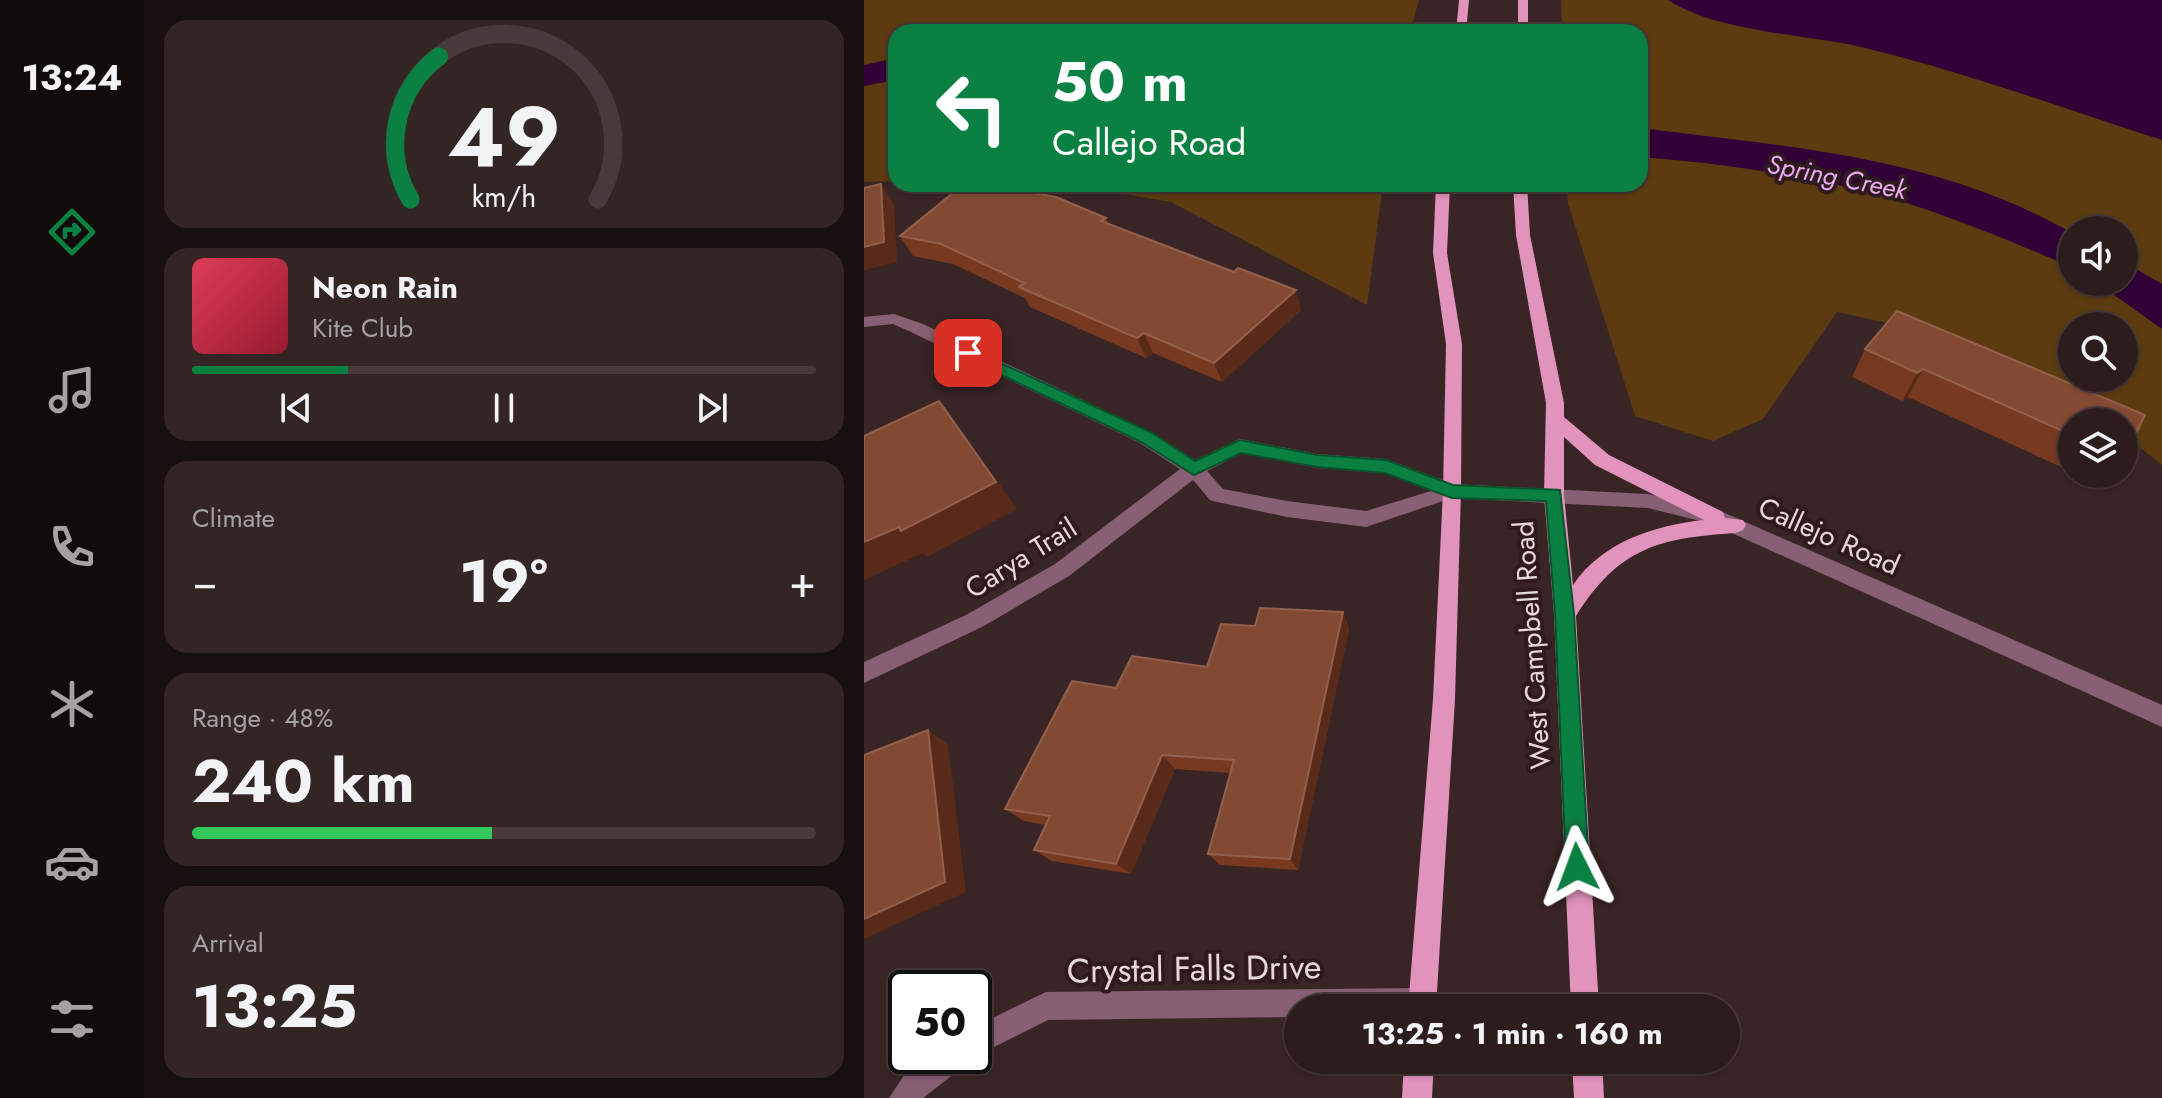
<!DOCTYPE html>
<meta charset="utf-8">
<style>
:root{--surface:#2c1c1c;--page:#342525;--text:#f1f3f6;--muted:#a6a1a3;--line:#483a3b;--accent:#0b8043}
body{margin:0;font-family:Jost,sans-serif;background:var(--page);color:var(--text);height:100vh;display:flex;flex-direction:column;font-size:30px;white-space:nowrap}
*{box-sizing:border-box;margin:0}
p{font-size:26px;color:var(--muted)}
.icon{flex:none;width:44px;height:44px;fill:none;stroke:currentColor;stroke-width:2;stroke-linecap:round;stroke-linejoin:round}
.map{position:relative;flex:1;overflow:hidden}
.side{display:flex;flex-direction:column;gap:20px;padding:20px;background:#180f0f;width:720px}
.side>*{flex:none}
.guide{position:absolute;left:24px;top:24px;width:760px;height:168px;border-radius:24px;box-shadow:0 2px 6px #0004,0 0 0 2px var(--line);background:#0b8043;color:#fff;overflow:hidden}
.tools{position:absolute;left:1194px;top:216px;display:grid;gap:16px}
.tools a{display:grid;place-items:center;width:80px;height:80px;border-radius:50%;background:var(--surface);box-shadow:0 2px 6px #0004,0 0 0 2px var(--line);font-size:40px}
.speed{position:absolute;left:24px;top:970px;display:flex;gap:16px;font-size:40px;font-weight:700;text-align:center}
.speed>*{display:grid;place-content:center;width:104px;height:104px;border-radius:50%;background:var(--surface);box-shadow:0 2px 6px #0004,0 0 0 2px var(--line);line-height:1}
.speed .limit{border:4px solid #111;border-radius:12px;background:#fff;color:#111}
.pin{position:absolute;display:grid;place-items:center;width:68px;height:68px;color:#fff;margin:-34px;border-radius:16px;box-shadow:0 4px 12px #0006}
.me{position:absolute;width:88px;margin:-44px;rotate:357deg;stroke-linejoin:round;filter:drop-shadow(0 0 6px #0008)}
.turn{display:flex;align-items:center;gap:28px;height:168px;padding:0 32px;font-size:36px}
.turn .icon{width:104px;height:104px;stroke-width:2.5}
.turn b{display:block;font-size:56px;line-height:68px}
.big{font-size:60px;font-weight:700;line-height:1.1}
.side .widget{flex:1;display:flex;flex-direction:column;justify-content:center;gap:12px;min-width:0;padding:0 28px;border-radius:24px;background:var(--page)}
.side .dial{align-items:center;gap:0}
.dial svg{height:208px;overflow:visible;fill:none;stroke:var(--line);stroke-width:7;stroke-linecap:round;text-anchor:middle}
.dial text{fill:var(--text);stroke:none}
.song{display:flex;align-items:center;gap:24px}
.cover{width:96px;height:96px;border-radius:12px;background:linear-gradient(135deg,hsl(350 70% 55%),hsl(350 70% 35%))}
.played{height:8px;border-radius:4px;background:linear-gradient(90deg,var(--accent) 25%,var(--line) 25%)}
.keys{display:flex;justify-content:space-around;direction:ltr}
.heat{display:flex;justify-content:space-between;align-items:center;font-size:44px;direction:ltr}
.charge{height:12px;border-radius:6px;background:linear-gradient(90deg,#34c759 48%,var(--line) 0)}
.trip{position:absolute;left:420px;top:994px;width:456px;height:80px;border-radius:40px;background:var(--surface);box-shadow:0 2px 6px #0004,0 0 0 2px var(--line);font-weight:700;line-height:80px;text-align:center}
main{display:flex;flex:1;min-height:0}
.dock{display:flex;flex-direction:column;width:144px;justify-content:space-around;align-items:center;background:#120b0b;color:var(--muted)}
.dock .icon{width:56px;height:56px}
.dock .current{color:var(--accent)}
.dock b{font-size:36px;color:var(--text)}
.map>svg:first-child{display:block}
.green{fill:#5d3b10;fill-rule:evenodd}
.water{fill:#300237}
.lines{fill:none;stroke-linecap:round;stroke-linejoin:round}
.minor{fill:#876073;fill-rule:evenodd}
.major{fill:#e293bb;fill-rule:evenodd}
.wall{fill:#77391f}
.shaded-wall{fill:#5a2a19}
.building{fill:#834a33;stroke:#93604d;stroke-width:2}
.route{fill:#0b8043;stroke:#07532c;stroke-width:2}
.labels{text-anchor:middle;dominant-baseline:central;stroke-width:8;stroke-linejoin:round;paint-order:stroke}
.far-water-label{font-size:26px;font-style:italic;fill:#ebaaf6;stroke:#2f1b1d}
.street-label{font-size:28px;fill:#e7d8d9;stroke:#2f1b1d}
.near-street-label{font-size:34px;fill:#e7d8d9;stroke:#2f1b1d}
</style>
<main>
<nav class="dock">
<b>13:24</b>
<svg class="icon current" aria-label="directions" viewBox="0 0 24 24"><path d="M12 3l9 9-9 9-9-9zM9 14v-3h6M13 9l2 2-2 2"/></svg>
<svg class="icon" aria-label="music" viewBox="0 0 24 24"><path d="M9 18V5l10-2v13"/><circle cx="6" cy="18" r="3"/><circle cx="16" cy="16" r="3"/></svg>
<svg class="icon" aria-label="phone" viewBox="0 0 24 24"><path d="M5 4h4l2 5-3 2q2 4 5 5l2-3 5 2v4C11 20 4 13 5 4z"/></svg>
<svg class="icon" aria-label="climate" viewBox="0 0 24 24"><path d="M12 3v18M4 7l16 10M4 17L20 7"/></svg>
<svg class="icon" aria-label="car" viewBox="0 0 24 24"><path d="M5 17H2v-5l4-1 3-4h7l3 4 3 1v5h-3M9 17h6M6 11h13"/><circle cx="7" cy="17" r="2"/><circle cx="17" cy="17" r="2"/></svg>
<svg class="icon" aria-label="filters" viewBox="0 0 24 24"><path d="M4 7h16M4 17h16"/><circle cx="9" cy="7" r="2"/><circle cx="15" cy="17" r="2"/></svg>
</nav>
<section class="side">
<div class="widget dial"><svg viewBox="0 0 100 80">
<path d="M14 69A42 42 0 1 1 86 69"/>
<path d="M14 69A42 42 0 0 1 25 14" stroke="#0b8043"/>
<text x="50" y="56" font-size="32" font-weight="700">49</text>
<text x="50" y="72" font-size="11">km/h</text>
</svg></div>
<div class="widget">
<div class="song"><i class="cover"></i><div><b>Neon Rain</b><p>Kite Club</p></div></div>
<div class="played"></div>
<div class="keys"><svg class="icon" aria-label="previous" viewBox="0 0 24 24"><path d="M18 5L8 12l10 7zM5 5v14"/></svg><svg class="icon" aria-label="pause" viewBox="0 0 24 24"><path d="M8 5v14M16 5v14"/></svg><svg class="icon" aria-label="next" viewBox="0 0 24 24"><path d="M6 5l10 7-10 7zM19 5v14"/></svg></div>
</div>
<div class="widget"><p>Climate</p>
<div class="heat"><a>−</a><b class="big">19°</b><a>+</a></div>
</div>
<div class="widget"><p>Range · 48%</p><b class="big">240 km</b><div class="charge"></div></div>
<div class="widget"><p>Arrival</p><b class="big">13:25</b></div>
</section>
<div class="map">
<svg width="1298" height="1098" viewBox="0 0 1298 1098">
<rect width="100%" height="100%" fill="#3a2526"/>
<g class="green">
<polygon points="0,0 555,0 546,32 32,32 32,181 0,182"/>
<path d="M697,0H1298V465L1260,435V422L1033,325L973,312L899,419L849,441L771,416L704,204L703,184H776V32H698ZM1208,230H1260V282H1208ZM1208,326H1260V378H1208Z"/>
<polygon points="202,184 519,184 503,305 307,202"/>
</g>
<g class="water">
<path d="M804,0H1298V140C1201,109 1104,73 1005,49C945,34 855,33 804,0Z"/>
<polygon points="32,58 32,80 0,86 0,65"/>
<path d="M776,128C926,147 1073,156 1208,233V267C1143,240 1069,208 1000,191C927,173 851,163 776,157Z"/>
<polygon points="1260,262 1298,284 1298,329 1232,282 1260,282"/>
</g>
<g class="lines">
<g class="minor">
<path d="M30,314L59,324L288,433L331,460L376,439L453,454L522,459L589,484L784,494L852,509L1298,705V727L848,524L784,508L588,498L502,527L423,517L353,502L346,500L329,480L205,576L118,627L0,683V662L102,615L191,564L316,469L276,443L47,332L29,324L0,327V317ZM378,453L453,468L520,473L567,491L502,511L423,501L359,489L343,471Z"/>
<polygon points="559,988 569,992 573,1002 571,1008 434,1008 434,1017 184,1020 120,1052 110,1056 109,1056 110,1027 182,992"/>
<polygon points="65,1056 104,1056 100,1066 59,1098 25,1098 41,1074"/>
</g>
<g class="major">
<polygon points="595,0 605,0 602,32 592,32"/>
<rect x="654" y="0" width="10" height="32"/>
<polygon points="572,184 586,184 583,253 598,344 597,491 591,699 572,1008 544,1008 569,699 579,491 582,344 569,253"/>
<path d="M649,184H663L666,235L700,403V417L745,455L859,512L861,518L879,520L882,525L879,530L872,533C794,538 755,548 712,616L735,1008H707L690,614L680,495L682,403L652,235ZM700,437L731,465L840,520C791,525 738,542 709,585L700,495Z"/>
<polygon points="540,1060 570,1060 568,1098 538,1098"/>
<polygon points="708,1060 738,1060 740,1098 710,1098"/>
</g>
</g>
<g class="wall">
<polygon points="242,218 245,224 437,310 358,382 289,353 282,358 166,307 161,298 89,264 49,256 36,236"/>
<polygon points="1033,311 1208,422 1208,472 1044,397 1038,401 988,377 1001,349"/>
<polygon points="1212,474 1246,474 1236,485"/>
<polygon points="479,612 485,629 434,870 356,865 344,854 367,773 311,769 267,874 188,861 170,850 182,825 160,821 141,809 252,688 343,667 391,626"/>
</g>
<g class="shaded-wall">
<polygon points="17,184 30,204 33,262 0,270 0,247"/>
<polygon points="432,290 437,310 358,382 350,363"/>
<polygon points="280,333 289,353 282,358 273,338"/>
<polygon points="1059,369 1044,397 1038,401 1053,373"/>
<polygon points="75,401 153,509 63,557 59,553 0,580 0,542"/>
<polygon points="479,612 485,629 434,870 426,859"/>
<polygon points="64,730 84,744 102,892 0,939 0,919"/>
<polygon points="298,755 311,769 267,874 252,864"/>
</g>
<g class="building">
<polygon points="17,184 20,242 0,247 0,188"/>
<polygon points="100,184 122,184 192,197 242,218 237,221 370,272 374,268 432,290 350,363 280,333 273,338 155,287 160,283 77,244 36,236"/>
<polygon points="1033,311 1281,415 1260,458 1260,422 1208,422 1208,435 1059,369 1053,373 1001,349"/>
<polygon points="75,401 132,482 37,531 35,527 0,542 0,436"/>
<polygon points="396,608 479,612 426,859 344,854 370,760 298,755 252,864 170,850 186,816 141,809 208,681 252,688 268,656 343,667 357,624 391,626"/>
<polygon points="64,730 81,882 0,919 0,755"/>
</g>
<polygon class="route" points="104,348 288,433 331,461 376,440 453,455 522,460 589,485 696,490 710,614 725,867 722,876 713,879 705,876 702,867 691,614 682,501 588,498 521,473 453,467 377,453 330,475 277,442 98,356 96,353"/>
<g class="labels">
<g class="far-water-label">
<text transform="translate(973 177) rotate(11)">Spring Creek</text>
</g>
<g class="street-label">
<text transform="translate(965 536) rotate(24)">Callejo Road</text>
<text transform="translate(157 558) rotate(-32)">Carya Trail</text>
<text transform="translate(668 645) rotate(-94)">West Campbell Road</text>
</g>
<g class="near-street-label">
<text transform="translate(330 969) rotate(-1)">Crystal Falls Drive</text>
</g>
</g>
</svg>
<div class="tools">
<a><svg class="icon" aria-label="sound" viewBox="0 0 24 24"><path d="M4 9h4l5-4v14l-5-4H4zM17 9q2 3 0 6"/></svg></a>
<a><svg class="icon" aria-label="search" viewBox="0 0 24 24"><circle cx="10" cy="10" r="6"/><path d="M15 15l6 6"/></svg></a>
<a><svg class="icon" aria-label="layers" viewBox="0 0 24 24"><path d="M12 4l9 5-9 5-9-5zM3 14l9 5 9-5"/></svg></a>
</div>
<div class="speed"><div class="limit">50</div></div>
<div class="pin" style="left:104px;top:353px;background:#d93025"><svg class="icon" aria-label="arrive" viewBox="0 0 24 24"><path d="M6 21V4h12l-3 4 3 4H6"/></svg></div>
<svg class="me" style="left:713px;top:867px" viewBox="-20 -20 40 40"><path d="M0-17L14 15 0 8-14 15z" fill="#0b8043" stroke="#fff" stroke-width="4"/></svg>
<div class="trip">13:25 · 1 min · 160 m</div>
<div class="guide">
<div class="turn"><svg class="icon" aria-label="left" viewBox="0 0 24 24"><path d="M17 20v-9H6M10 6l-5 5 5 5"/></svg><div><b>50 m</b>Callejo Road</div></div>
</div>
</div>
</main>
